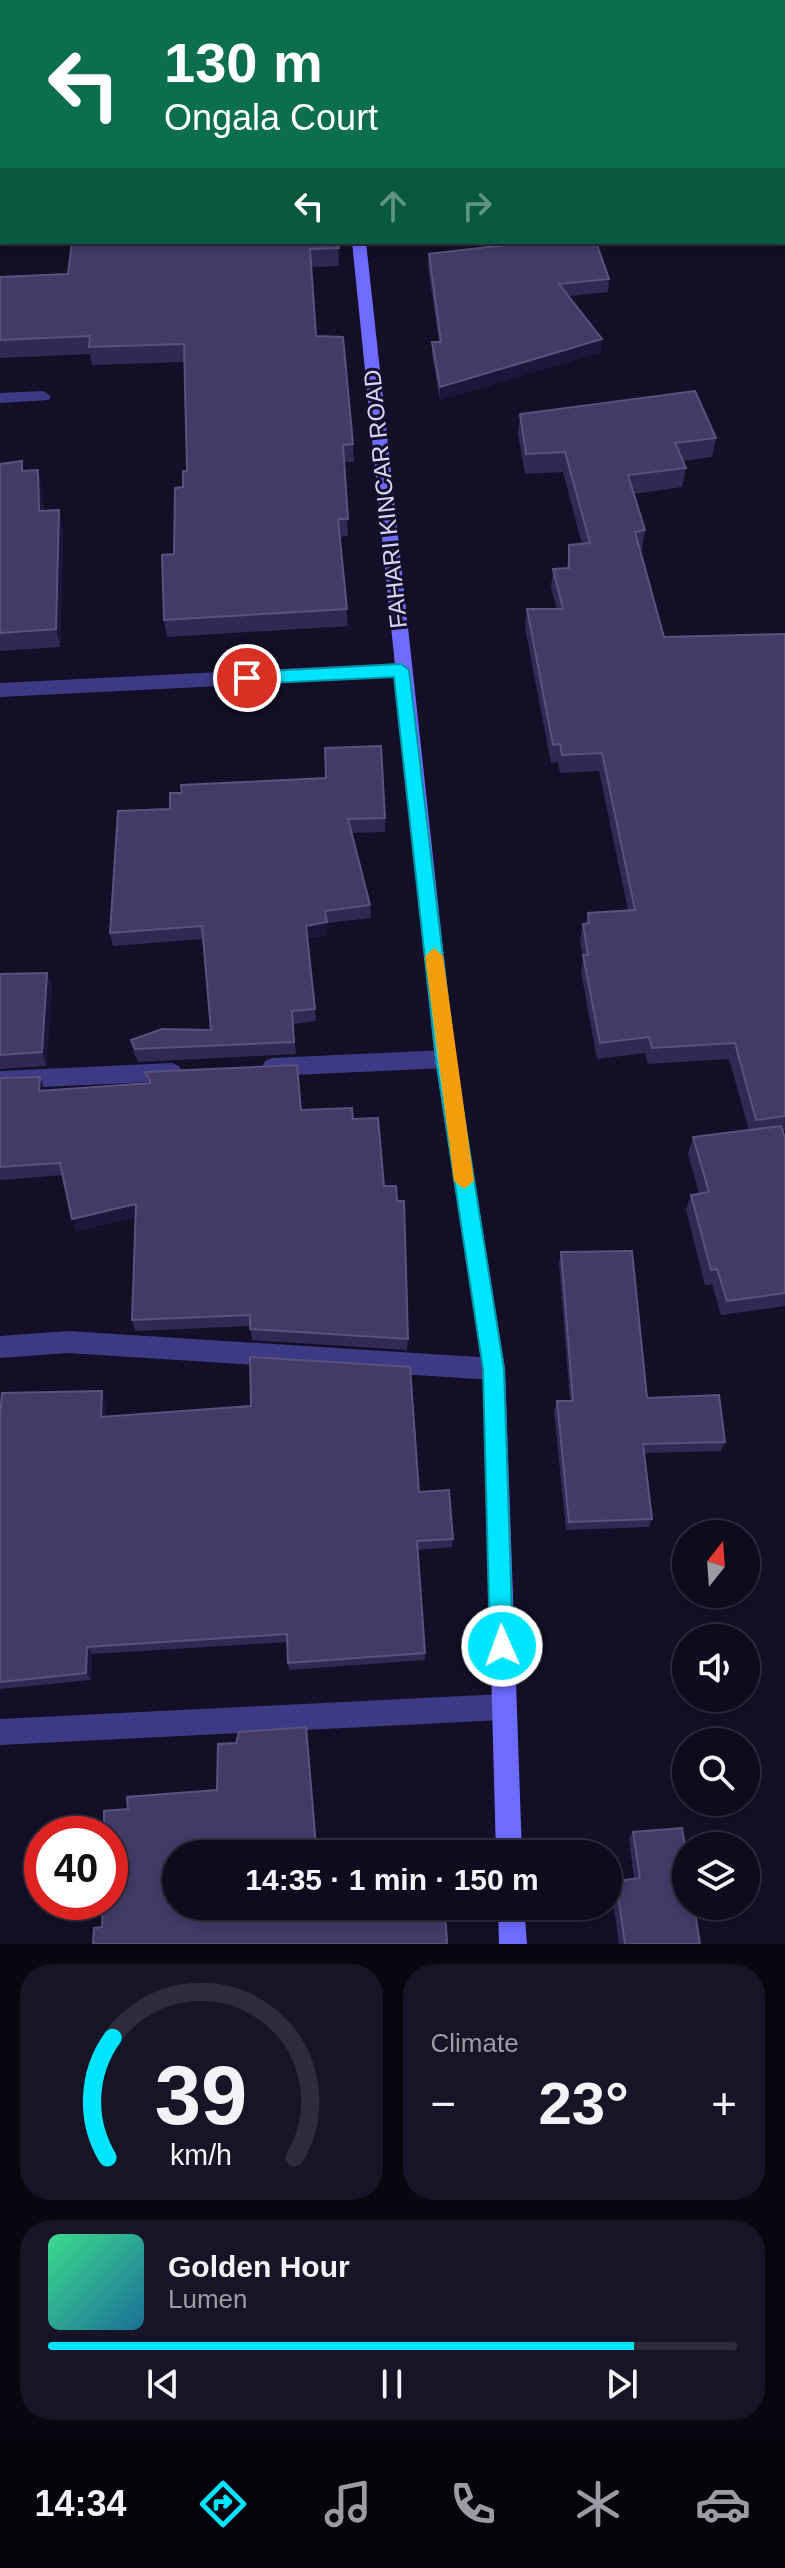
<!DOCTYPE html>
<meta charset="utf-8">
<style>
:root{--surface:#0e0b1c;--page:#171425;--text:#f1f3f6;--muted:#9b9ba3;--line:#2e2b3b;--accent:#00e5ff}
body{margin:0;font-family:Arial,sans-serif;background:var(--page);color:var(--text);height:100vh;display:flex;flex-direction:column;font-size:30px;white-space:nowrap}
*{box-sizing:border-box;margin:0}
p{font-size:26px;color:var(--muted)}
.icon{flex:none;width:44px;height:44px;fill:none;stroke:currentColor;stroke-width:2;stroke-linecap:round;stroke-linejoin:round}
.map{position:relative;height:1944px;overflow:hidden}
.panel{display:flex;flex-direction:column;gap:20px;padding:20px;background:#08060f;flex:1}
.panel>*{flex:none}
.hud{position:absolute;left:0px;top:0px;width:786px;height:244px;box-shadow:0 4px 12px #0003,0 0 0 2px var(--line);background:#0b6e4f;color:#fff;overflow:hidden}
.needle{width:52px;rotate:17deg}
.tools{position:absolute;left:672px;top:1520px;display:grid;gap:16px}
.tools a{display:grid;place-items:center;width:88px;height:88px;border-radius:50%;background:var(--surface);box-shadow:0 4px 12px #0003,0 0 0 2px var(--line);font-size:40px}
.speed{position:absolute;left:24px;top:1816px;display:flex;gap:16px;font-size:40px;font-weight:700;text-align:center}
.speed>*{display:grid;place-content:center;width:104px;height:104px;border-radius:50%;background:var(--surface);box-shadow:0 4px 12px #0003,0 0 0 2px var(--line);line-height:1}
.speed .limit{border:12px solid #d22;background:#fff;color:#111}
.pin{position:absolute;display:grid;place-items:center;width:68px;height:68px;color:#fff;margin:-34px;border:4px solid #fff;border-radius:50%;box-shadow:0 2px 8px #0007}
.me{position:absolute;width:88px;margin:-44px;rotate:358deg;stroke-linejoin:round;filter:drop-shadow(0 0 6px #0008)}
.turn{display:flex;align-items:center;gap:28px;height:168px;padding:0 32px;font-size:36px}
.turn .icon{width:104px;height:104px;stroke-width:2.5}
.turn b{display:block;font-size:56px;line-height:68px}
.lanes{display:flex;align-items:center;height:76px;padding:0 32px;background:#0003;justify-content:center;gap:40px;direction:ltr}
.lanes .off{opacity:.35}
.big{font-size:60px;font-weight:600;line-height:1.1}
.panel .tile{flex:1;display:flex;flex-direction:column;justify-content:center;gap:12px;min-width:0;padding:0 28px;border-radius:32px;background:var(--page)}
.panel .dial{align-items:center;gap:0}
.dial svg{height:208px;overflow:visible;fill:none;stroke:var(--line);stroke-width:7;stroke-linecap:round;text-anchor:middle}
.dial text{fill:var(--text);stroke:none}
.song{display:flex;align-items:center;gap:24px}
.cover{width:96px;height:96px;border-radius:12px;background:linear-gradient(135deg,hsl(150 70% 55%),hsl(200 70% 35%))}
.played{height:8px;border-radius:4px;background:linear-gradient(90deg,var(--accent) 85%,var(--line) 85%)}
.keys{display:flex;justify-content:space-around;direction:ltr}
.heat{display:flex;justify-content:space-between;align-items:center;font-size:44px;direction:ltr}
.panel .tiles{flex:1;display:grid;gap:20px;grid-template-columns:1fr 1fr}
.tile:last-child{grid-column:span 2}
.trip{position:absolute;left:162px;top:1840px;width:460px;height:80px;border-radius:40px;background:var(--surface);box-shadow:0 4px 12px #0003,0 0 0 2px var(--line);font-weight:600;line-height:80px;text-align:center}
.menu{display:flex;height:128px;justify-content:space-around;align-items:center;background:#06040b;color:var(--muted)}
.menu .icon{width:56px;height:56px}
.menu .selected{color:var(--accent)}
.menu b{font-size:36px;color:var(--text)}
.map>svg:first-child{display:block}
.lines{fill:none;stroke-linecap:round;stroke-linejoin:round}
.street{fill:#3d3a85;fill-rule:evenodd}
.secondary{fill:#6f6bff;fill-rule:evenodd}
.wall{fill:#312854}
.shaded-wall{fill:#1d163a}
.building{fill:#433a66;stroke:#5a527e;stroke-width:2}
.route{fill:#00e5ff;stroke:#0095a6;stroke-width:2}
.slow{fill:#f59e0b}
.labels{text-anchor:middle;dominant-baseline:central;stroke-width:6;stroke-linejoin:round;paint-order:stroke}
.street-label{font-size:24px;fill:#d9d4ff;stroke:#130f26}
</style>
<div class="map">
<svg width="785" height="1944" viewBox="0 0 785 1944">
<rect width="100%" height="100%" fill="#130f26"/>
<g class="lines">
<g class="street">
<rect x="690" y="0" width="12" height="2"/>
<rect x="0" y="73" width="2" height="8"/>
<rect x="784" y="178" width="1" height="8"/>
<rect x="0" y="194" width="2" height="8"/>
<polygon points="43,391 51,396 49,400 0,403 0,393"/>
<polygon points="401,663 410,670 401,677 0,697 0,683"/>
<polygon points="445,1050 452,1053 455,1059 452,1065 445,1068 272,1076 265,1073 262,1067 265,1061 272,1058"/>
<polygon points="172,1063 179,1066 182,1072 179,1078 172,1081 0,1089 0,1071"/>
<polygon points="68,1331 494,1358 502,1361 505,1369 502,1377 494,1380 68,1353 0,1358 0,1336"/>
<polygon points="503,1694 512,1698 516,1707 512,1716 503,1720 0,1745 0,1719"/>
</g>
<g class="secondary">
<rect x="331" y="0" width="12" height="2"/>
<polygon points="352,242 366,242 455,1059 505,1369 522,1854 496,1854 483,1369 435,1059"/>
<polygon points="498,1906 524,1906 527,1944 499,1944"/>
</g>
</g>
<g class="wall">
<polygon points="0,0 10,0 9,2 2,2 2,23 0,23"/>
<polygon points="338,242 339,266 311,267 316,336 353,444 354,462 344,462 348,536 340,537 348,626 167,637 164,620 183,487 187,471 184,362 92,365 90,354 0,358 0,277 68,274"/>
<polygon points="429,254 609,279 608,292 569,296 601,352 440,400 432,355 432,342 439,342 428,267"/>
<polygon points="520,414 716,438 712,457 683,461 686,468 682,487 634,494 645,530 642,550 640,550 664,637 785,634 785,1130 783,1131 785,1138 785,1306 721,1315 712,1284 705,1285 686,1210 691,1195 699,1194 688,1153 693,1137 749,1130 729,1059 648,1064 645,1053 597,1059 581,972 583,959 580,941 583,924 586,923 588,913 628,910 599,771 560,773 558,762 551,763 525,628 527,609 557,609 551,588 553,569 567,568 569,545 582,544 563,472 525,474 518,434"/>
<polygon points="0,464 24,471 42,489 43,511 63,529 60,647 0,651"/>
<polygon points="118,811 385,818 385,832 352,833 370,905 371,918 327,923 327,935 307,938 316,1021 293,1024 296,1054 138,1062 134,1053 131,1040 211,1030 203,939 113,946 110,933"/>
<polygon points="47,973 52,987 46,1066 0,1069 0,974"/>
<polygon points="145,1072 301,1110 353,1119 384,1186 408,1339 407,1350 252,1340 250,1326 135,1331 132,1320 135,1217 76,1231 63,1175 0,1180 0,1078 45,1091 148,1083"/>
<polygon points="561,1252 647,1398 725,1442 721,1451 644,1453 652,1519 649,1527 566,1530 554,1411 557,1401 570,1401 559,1263"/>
<polygon points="106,1401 106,1417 419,1492 453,1539 452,1547 418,1550 425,1660 289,1670 288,1663 287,1642 92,1654 91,1680 0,1689 0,1416"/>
<polygon points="633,1832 700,1944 619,1944 611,1886 616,1881 634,1879 629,1838"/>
</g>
<g class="shaded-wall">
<polygon points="602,339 601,352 440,400 440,387"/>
<polygon points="38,470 42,489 43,530 39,511"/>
<polygon points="59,510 63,529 60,647 56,629"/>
<polygon points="327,922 327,935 306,938 306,926"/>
<polygon points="47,973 52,987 46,1066 42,1052"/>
<polygon points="40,1077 45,1090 44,1104 39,1091"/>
<polygon points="136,1204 139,1216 76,1231 72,1219"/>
<polygon points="102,1391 106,1401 105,1427 101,1417"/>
<polygon points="87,1647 92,1654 91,1680 86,1673"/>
<polygon points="306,1727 308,1733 317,1851 316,1846"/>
</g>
<g class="building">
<polygon points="0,0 6,0 6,2 2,2 2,8 0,8"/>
<polygon points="124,0 247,0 247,2 125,2"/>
<rect x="570" y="0" width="105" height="2"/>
<polygon points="72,242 338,242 339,248 310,249 316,336 343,337 353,444 343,445 348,519 338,519 347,609 164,620 162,555 174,554 175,488 183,487 183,471 187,471 184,344 89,347 90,336 0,340 0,277 68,274"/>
<polygon points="532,242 596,242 609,279 559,284 602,339 440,387 432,342 441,342 429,254"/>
<polygon points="695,391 716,438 675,443 686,468 628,475 645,530 635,532 664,637 785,634 785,1116 756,1120 735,1043 652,1048 649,1037 600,1043 583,955 588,955 583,924 589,923 588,913 635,910 602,753 562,755 560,744 553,745 527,609 563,609 553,569 569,568 569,545 590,543 565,452 526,454 520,414"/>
<polygon points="22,461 22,471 38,470 39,511 59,510 56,629 0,633 0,464"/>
<polygon points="381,746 385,818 348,819 370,905 325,911 327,922 306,926 315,1009 292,1011 294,1042 135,1049 131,1040 162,1029 211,1030 202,926 110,933 118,811 170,809 170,793 182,793 181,785 326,778 325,748"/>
<polygon points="47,973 42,1052 0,1055 0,974"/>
<polygon points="297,1065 301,1110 352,1108 353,1119 378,1118 384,1186 396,1186 397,1201 404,1201 408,1339 250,1329 250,1315 132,1320 136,1204 72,1219 60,1163 0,1167 0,1078 40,1077 39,1091 151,1083 145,1072"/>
<polygon points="781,1126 785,1138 785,1293 727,1301 717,1269 711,1270 691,1195 709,1192 693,1137"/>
<polygon points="632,1251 647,1398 719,1395 725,1442 643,1444 652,1519 569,1522 557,1401 573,1401 561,1252"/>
<polygon points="250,1357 410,1367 419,1492 449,1490 453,1539 417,1541 425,1653 288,1663 287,1634 87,1647 86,1673 0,1682 0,1416 2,1393 102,1391 101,1417 251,1406"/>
<polygon points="306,1727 316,1846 364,1845 380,1854 176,1854 176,1906 439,1906 446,1925 447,1944 93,1944 94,1928 102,1927 103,1902 110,1902 110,1834 104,1834 104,1811 128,1809 127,1797 217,1790 218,1744 236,1743 239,1732"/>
<polygon points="682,1828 686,1853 686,1906 694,1906 700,1944 625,1944 616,1881 640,1878 633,1832"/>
</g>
<polygon class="route" points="401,664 409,670 455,1059 504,1369 513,1646 510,1654 502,1657 494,1654 490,1646 483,1369 436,1059 394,677 247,684 239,678 247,672"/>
<polygon class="slow" points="434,948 443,956 474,1181 464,1189 454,1181 425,956"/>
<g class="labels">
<g class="street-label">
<text transform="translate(385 499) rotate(-96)">FAHARI KINCAR ROAD</text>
</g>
</g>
</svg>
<div class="tools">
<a><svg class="needle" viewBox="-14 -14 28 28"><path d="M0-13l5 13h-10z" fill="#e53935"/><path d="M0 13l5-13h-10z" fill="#9b9ba3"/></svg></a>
<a><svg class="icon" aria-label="sound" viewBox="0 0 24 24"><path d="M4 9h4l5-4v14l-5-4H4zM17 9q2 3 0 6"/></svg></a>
<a><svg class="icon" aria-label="search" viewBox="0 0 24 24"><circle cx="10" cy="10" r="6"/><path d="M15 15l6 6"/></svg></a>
<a><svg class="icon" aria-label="layers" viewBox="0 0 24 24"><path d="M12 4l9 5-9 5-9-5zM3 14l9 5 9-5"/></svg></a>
</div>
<div class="speed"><div class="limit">40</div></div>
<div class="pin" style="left:247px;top:678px;background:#d93025"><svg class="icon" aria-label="arrive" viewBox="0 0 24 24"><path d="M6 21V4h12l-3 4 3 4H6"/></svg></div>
<svg class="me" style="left:502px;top:1646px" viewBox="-20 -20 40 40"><circle r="17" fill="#00e5ff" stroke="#fff" stroke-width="3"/><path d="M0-11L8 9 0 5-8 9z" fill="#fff"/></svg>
<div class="trip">14:35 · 1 min · 150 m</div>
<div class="hud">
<div class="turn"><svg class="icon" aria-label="left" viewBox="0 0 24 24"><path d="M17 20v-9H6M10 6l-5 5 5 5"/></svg><div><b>130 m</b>Ongala Court</div></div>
<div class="lanes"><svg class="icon" aria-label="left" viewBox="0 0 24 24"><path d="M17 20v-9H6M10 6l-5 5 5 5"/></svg><svg class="icon off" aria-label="ahead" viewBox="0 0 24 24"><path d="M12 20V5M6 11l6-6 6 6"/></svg><svg class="icon off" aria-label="right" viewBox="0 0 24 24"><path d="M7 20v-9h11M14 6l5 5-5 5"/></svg></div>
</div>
</div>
<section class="panel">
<div class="tiles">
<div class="tile dial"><svg viewBox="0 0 100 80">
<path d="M14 69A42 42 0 1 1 86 69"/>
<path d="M14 69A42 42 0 0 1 16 23" stroke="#00e5ff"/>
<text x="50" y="56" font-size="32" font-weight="700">39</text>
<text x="50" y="72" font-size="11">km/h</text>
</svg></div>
<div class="tile"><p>Climate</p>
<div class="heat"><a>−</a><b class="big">23°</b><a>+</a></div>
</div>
<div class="tile">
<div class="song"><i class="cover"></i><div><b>Golden Hour</b><p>Lumen</p></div></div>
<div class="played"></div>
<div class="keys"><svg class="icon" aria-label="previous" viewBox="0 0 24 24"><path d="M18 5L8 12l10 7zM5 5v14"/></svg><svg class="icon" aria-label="pause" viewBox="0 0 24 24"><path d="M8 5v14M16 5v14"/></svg><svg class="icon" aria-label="next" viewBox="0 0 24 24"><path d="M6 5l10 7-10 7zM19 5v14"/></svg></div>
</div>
</div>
</section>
<nav class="menu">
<b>14:34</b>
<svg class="icon selected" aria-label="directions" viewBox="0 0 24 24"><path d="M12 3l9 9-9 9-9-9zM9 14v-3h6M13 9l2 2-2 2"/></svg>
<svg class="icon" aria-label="music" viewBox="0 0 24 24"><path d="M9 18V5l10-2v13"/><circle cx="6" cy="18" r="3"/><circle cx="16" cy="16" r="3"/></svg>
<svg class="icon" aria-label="phone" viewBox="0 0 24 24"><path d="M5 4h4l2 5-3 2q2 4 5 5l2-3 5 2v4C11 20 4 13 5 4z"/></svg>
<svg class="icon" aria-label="climate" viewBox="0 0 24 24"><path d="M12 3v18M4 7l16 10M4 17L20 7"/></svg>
<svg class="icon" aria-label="car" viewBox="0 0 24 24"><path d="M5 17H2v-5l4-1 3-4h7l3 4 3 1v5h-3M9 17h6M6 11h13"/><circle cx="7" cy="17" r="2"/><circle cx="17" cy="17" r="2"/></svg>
</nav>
